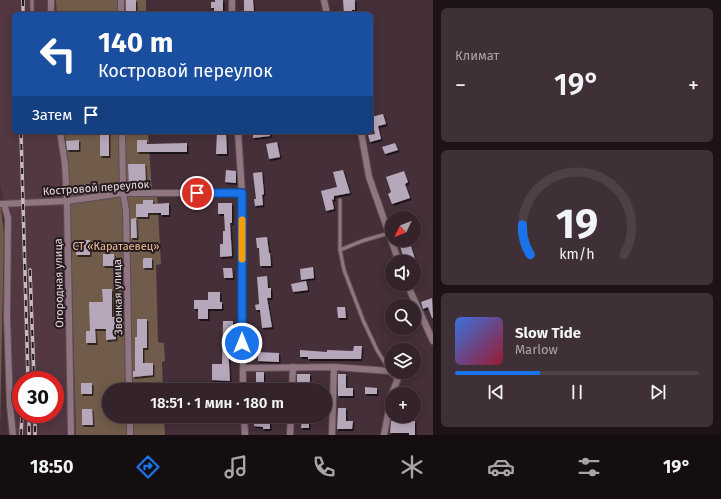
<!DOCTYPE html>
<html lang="ru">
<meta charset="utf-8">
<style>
:root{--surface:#34232a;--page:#3f2f36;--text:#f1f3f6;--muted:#a9a4a8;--line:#4e4047;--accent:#1a73e8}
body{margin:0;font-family:"Fira Sans",sans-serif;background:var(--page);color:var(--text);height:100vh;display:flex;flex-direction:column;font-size:15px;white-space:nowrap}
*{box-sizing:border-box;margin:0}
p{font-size:13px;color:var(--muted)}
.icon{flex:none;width:22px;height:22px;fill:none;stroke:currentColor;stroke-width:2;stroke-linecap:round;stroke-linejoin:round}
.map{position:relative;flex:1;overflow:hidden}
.details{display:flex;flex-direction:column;gap:8px;padding:8px;background:#1d1317;width:288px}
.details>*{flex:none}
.banner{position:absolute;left:12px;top:12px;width:361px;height:122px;border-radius:6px;box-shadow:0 2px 10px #0003,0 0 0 1px var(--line);background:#1a4fa0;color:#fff;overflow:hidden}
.needle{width:26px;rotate:227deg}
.controls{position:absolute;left:385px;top:211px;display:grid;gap:8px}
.controls a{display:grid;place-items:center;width:36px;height:36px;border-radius:50%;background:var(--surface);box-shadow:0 2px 10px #0003,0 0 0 1px var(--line);font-size:20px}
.speed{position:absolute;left:12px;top:371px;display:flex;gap:8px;font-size:20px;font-weight:700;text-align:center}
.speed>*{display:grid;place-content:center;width:52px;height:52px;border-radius:50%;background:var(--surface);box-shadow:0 2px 10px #0003,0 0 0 1px var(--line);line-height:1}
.speed .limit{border:6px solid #d22;background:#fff;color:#111}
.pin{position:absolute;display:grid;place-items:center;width:34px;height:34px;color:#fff;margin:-17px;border:2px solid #fff;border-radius:50%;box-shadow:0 1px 4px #0007}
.me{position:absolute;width:44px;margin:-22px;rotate:0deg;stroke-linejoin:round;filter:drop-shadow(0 0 3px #0008)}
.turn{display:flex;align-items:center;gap:14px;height:84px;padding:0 20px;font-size:18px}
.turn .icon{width:52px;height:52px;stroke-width:2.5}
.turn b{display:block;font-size:28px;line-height:34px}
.then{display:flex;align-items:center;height:38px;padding:0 20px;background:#0003;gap:8px;font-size:15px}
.big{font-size:30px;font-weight:600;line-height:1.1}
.details .tile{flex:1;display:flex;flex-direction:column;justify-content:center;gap:6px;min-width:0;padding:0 14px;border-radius:6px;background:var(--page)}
.details .dial{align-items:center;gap:0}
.dial svg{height:104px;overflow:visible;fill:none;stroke:var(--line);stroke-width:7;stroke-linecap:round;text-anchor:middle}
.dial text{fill:var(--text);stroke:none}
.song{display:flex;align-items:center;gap:12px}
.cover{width:48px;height:48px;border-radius:6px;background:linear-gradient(135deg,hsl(220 70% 55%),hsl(350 70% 35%))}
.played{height:4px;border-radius:2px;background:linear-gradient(90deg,var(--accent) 35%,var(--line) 35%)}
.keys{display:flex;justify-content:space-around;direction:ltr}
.heat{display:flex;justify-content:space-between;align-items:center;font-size:22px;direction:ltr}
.trip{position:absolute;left:102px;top:383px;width:230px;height:40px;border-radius:20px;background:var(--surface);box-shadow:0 2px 10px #0003,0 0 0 1px var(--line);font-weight:600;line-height:40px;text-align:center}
.tabs{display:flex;height:64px;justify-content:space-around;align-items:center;background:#150e11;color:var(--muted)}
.tabs .icon{width:28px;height:28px}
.tabs .selected{color:var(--accent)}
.tabs b{font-size:18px;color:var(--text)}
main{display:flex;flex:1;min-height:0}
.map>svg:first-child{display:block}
.built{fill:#533742;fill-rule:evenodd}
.green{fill:#715c4b}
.building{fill:#b7a7bb;filter:url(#shadow)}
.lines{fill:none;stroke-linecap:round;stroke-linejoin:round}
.service-casing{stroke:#5e4c54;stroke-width:5}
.minor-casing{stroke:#5e4c54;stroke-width:8}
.service{stroke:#8f7680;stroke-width:3}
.minor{stroke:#8f7680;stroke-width:6}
.rail-casing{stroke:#c9bac0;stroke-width:3.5}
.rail{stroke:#251b1f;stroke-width:2;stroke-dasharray:6;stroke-linecap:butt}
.route-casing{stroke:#114b97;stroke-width:10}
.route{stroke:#1a73e8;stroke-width:7}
.slow{stroke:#f59e0b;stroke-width:7}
.labels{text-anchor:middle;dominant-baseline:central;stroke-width:4;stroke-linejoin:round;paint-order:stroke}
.street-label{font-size:11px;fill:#e4d6db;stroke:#251b1f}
.park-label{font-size:11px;fill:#f1be95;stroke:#251b1f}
</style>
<main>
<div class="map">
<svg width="433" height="435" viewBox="0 0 433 435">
<defs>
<filter id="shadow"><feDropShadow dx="1.5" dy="2" stdDeviation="0" flood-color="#0009"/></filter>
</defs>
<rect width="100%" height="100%" fill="#452f38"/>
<path class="built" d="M0,0H61L62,14H14V132H68L71,194L76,435H7L10,387L7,214L0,184ZM21,380H55V414H21Z"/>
<g class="green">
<polygon points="56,0 146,0 146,14 57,14"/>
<polygon points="65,132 148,132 152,192 157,193 161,264 156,265 158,342 164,343 165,361 162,362 163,390 109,390 109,416 164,416 165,435 76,435 70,205"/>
<polygon points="0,200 4,235 0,432"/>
</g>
<g class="building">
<rect x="126" y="0" width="10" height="11"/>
<polygon points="215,0 223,0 223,14 214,14 214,8 211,8 211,2 215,2"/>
<polygon points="244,0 253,0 254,13 244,14"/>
<polygon points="343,0 355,0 355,10 352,10 352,14 344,14"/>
<polygon points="383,114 386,124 378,126 381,139 370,142 368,135 375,134 371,117"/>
<rect x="100" y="132" width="9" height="24"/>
<polygon points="217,132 226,132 227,154 216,154"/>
<polygon points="253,132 270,132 270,136 253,138"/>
<polygon points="79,140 79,150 67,150 66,141"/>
<polygon points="137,140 147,140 147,144 187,143 187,152 137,152"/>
<polygon points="277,142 280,157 269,159 266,144"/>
<polygon points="395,143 398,150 385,154 382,147"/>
<polygon points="128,164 145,164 146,187 129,187"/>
<polygon points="226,170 236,171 236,183 225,182"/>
<polygon points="343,170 350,193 334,196 334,199 332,200 334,209 326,211 321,191 337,187 333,172"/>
<polygon points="404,171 408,182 405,184 410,198 392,204 388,194 391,192 386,177"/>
<polygon points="262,172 264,194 262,195 263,205 255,206 254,199 256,199 253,173"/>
<polygon points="143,200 153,200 153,204 169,203 169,215 161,215 161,213 148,213 148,217 136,217 136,204 143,204"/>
<polygon points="218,203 232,203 232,223 230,223 232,256 220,257 220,244 223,244 223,231 225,231 224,214 218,214"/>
<polygon points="136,218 137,238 131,238 131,219"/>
<polygon points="267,237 269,253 270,253 271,266 260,266 259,248 257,248 256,238"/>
<rect x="76" y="240" width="14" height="15"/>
<polygon points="398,240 409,240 416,262 405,262"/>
<polygon points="103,254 114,254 115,266 103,266"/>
<polygon points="145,258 152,258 152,268 143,268 143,259"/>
<polygon points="313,267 314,278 301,280 300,269"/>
<polygon points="223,268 232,268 233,278 224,278"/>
<polygon points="267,276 268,288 271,288 271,298 267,298 272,327 262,328 260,310 256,310 255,305 259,304 257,277"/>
<polygon points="306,281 308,290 293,292 291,284"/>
<polygon points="102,289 112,289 112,317 115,317 116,339 106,340 106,329 95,329 96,343 86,343 86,331 90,331 89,302 103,302"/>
<polygon points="208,292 220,292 220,302 222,302 222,309 208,309 208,319 198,319 198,309 194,309 194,300 208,300"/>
<polygon points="432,298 433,318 432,318 428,307 423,309 421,302"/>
<polygon points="337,307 345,307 346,318 338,318"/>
<polygon points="137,319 147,319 147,348 143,348 143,363 153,363 153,375 133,377 133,371 135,371 135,337 137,337"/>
<polygon points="223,321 233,321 233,332 230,332 230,345 228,345 230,381 212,380 212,364 222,364"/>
<polygon points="354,346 362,346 361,359 308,359 308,357 300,357 300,350 327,352 327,350 353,351"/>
<polygon points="258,352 279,353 279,362 258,361"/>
<polygon points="256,372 264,372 264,382 273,382 273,390 256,390"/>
<polygon points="297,374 310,374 310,390 302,390 303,382 297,382"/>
<polygon points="338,374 346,374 346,388 353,388 353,396 338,396"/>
<rect x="81" y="383" width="11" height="11"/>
<polygon points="365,387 377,388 377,394 365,394"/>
<polygon points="338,408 346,408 346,421 353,421 352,429 337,429"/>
<polygon points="82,409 92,409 93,425 82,425"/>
<polygon points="254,416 262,416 262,421 270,421 270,429 263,429 263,427 254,426"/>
<polygon points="302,416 309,416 309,428 301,428"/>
<polygon points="391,421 415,421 415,435 409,435 409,433 390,433"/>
</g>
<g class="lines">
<defs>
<g id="service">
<polyline points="32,0 32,14"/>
<polyline points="340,200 340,250 344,270 363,320 377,350 390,371"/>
<polyline points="340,250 362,241 389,233"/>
</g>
<g id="minor">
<polyline points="51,0 51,14"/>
<polyline points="121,0 121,14"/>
<polyline points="232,0 232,14"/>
<polyline points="324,0 327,14"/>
<polyline points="60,132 65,164 67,201 71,435"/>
<polyline points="122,132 123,193 126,210 129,390"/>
<polyline points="238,132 242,193 243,390"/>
<polyline points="361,132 369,177 399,262"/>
<polyline points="0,204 67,201 123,193 242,193"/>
<polyline points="4,204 8,218 7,318 10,406 13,435"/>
<polyline points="407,284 433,341"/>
<polyline points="243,368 334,367 390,371 398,378 392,394"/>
<polyline points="292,390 293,367"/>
<polyline points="130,416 130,435"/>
<polyline points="244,416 245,435"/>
<polyline points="290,435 291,416"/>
<polyline points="332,435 334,367"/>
<polyline points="384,435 392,394"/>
</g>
</defs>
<use href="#service" class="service-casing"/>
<use href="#minor" class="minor-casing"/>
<use href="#service" class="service"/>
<use href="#minor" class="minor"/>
<defs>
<g id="rail">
<polyline points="23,0 23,14"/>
<polyline points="21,132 28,380"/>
<polyline points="30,270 34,380"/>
<polyline points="29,414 29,435"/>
<polyline points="35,414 35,435"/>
<polyline points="21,435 22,414"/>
</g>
</defs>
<use href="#rail" class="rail-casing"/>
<use href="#rail" class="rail"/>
</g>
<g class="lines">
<defs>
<polyline id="route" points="197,193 242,193 242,343"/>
</defs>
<use href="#route" class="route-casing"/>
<use href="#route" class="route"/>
<polyline class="slow" points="242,220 242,259"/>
</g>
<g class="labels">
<g class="street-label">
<text transform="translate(96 188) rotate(-4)">Костровой переулок</text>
<text transform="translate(59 283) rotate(-91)">Огородная улица</text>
<text transform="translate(118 297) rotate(-91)">Звонкая улица</text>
</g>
<g class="park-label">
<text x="116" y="246">СТ «Каратаевец»</text>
</g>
</g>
</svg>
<div class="controls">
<a><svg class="needle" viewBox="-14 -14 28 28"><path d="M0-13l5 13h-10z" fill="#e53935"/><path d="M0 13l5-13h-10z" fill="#a9a4a8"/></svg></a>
<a><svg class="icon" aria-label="sound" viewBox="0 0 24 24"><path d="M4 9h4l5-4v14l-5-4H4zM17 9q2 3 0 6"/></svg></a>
<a><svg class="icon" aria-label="search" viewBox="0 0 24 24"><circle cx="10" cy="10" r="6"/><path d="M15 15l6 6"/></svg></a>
<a><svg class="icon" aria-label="layers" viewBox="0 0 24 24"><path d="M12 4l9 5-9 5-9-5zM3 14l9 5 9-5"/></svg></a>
<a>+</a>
</div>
<div class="speed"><div class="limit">30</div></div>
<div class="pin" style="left:197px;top:193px;background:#d93025"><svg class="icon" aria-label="arrive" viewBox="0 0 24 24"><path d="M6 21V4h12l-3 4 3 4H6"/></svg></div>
<svg class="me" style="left:242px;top:343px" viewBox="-20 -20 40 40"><circle r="17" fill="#1a73e8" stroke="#fff" stroke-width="3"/><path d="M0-11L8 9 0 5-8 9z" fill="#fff"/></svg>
<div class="trip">18:51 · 1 мин · 180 m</div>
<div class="banner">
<div class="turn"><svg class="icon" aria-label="left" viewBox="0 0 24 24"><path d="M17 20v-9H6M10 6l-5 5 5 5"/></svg><div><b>140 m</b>Костровой переулок</div></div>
<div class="then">Затем<svg class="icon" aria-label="arrive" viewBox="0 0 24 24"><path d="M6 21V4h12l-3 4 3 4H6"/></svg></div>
</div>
</div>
<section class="details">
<div class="tile"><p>Климат</p>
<div class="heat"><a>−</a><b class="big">19°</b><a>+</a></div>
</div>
<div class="tile dial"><svg viewBox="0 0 100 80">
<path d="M14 69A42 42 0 1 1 86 69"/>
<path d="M14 69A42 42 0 0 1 8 46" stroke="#1a73e8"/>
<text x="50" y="56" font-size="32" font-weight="700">19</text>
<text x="50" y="72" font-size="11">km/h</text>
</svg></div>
<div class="tile">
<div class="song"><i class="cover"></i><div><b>Slow Tide</b><p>Marlow</p></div></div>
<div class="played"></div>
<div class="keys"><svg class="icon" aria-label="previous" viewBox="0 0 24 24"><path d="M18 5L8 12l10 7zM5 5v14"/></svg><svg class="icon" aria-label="pause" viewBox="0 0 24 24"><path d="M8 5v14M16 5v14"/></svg><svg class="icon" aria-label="next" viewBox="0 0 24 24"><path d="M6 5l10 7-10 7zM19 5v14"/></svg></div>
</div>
</section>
</main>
<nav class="tabs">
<b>18:50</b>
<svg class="icon selected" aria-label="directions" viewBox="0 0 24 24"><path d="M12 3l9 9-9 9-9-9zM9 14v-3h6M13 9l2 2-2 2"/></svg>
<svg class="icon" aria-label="music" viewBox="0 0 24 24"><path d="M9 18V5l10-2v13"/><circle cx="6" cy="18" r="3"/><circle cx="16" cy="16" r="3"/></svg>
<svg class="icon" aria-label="phone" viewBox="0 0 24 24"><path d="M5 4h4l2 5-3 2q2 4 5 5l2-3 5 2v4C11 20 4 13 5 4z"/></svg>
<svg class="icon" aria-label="climate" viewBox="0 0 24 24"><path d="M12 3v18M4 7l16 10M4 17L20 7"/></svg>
<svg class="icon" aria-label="car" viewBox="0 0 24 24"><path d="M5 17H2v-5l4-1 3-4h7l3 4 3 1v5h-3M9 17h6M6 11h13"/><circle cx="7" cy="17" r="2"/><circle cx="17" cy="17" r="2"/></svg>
<svg class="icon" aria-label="filters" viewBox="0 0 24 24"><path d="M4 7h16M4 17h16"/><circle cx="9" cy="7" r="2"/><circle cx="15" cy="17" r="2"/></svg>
<b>19°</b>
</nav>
